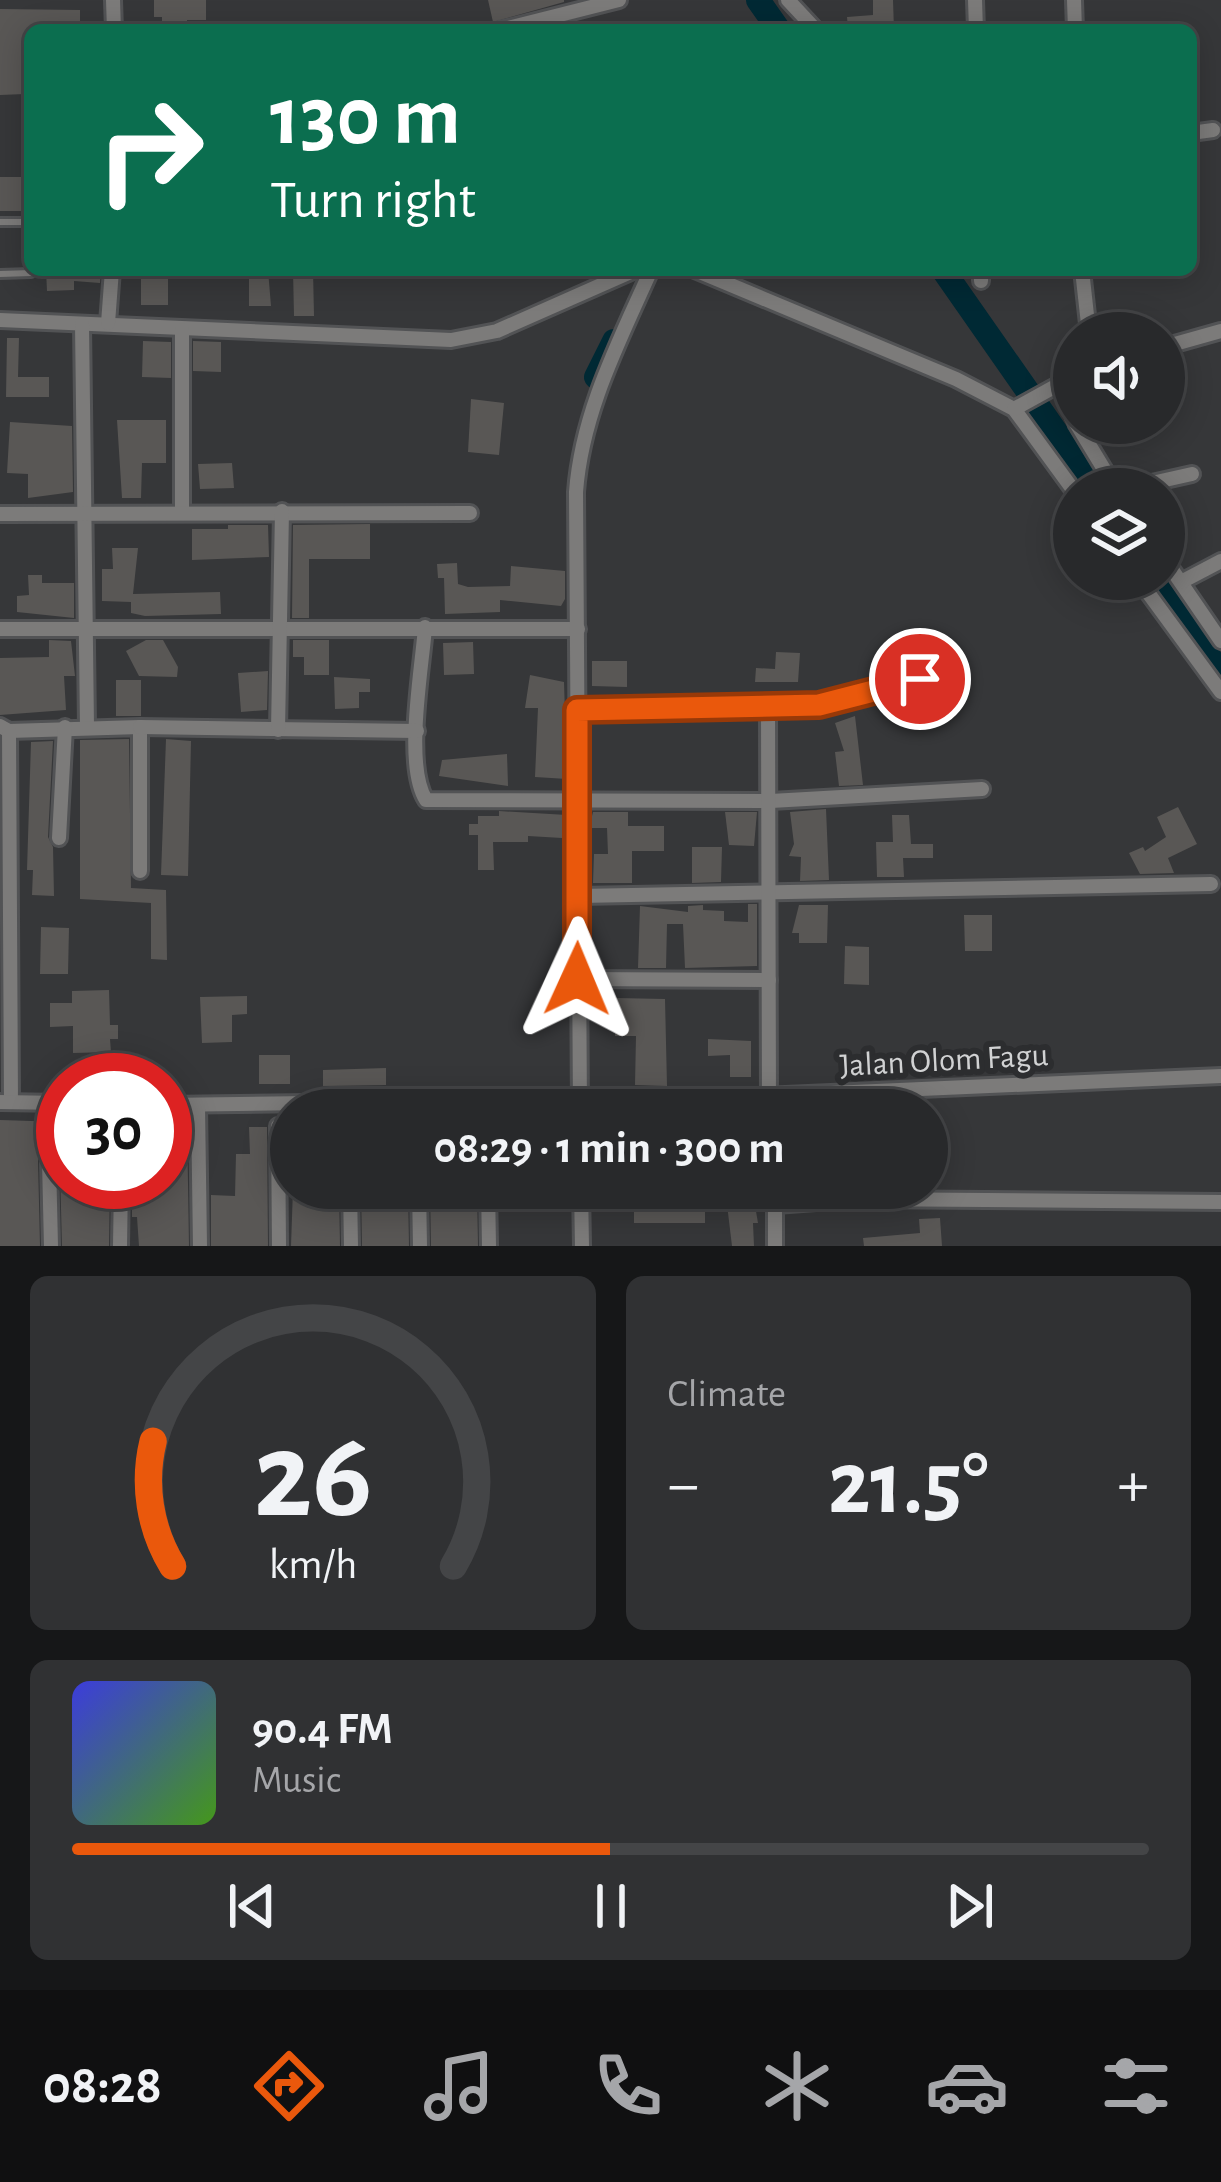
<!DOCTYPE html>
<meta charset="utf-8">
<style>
:root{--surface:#28292b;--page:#303133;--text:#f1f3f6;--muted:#a5a6a9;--line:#444547;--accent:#ea580c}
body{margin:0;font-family:"Alegreya Sans",sans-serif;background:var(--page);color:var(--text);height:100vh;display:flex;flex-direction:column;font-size:45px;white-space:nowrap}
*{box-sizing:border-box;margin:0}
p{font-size:39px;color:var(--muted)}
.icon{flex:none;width:66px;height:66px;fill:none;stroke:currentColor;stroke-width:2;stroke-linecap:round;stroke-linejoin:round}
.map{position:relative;height:1246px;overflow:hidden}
.side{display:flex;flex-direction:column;gap:30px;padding:30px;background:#161718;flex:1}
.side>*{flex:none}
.banner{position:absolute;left:24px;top:24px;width:1173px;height:252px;border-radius:18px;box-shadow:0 6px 30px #0003,0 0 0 3px var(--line);background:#0b6e4f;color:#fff;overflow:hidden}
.fabs{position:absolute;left:1053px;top:312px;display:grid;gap:24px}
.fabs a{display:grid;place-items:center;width:132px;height:132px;border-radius:50%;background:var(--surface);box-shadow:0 6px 30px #0003,0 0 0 3px var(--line);font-size:60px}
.speed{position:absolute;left:36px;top:1053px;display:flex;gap:24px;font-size:60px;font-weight:700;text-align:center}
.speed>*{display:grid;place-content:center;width:156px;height:156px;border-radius:50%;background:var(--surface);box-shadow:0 6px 30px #0003,0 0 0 3px var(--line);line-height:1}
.speed .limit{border:18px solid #d22;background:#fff;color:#111}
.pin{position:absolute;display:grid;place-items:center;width:102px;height:102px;color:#fff;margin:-51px;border:6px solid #fff;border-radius:50%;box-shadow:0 3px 12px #0007}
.me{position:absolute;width:132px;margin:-66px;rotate:1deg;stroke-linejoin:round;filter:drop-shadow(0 0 9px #0008)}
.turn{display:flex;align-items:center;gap:42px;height:252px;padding:0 48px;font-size:54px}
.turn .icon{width:156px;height:156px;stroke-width:2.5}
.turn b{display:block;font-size:84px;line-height:102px}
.big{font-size:90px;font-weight:700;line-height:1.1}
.side .tile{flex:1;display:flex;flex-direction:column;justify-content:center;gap:18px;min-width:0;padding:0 42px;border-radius:18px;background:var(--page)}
.side .dial{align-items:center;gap:0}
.dial svg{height:312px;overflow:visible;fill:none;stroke:var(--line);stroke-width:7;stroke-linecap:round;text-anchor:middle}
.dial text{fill:var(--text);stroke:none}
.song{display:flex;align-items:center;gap:36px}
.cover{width:144px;height:144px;border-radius:18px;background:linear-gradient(135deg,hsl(240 70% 55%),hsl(100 70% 35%))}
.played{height:12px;border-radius:6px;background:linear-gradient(90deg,var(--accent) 50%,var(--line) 50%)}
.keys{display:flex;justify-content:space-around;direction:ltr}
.heat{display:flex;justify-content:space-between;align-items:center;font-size:66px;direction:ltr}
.side .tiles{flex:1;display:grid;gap:30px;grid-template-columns:1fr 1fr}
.tile:last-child{grid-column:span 2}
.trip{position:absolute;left:270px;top:1089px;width:678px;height:120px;border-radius:60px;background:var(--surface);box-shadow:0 6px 30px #0003,0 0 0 3px var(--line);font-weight:700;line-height:120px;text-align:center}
.menu{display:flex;height:192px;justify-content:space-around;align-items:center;background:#101011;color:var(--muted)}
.menu .icon{width:84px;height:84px}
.menu .current{color:var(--accent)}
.menu b{font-size:54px;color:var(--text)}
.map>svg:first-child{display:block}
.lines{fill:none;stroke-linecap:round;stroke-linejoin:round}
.river{stroke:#002934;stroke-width:24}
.building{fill:#595755}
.lane-casing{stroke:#525355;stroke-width:12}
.street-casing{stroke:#525355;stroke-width:20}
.lane{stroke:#7c7b7a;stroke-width:6}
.street{stroke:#7c7b7a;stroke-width:14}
.route-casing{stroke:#983908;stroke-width:30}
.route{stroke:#ea580c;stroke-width:21}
.labels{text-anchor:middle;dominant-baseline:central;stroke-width:12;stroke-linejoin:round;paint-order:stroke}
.street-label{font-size:33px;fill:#d1d2d3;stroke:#2c2d2f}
</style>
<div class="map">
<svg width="1221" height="1246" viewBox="0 0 1221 1246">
<rect width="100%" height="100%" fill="#363739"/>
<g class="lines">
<g class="river">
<polyline points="758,0 779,30"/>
<polyline points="943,270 1096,489"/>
<polyline points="596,377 614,341"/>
<path d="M1153,579C1174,613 1201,640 1221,675"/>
</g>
</g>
<g class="building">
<polygon points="154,0 206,0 206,20 187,20 187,30 162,30 162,17 154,17"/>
<polygon points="488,0 564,0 564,2 493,22"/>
<polygon points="873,0 893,0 894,30 848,28 847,17 873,15"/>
<polygon points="0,9 80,10 80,30 30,30 30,83 25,94 0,95"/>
<rect x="0" y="177" width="30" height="34"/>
<polygon points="46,270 101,270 100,283 74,281 74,290 47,291"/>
<rect x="141" y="270" width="27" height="35"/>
<polygon points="249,270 268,270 271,306 249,306"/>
<polygon points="293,270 313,270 314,316 294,316"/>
<polygon points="7,338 19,338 18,377 49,377 49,397 6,397"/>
<polygon points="143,341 171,342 171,378 142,377"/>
<polygon points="193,341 221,342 221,372 193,371"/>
<polygon points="471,399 504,403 499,455 468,452"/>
<polygon points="117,420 166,420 166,463 142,463 141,498 122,498"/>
<polygon points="10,422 72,426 73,492 28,498 28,474 7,473"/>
<polygon points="232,463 234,488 200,489 198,464"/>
<polygon points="370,524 370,559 309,559 309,618 292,618 293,525"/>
<polygon points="228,525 268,525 269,557 192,560 192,529 228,529"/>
<polygon points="112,548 138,548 133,594 220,592 221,614 145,616 131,613 131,602 102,601 102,569 113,569"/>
<polygon points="457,563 458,584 468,587 510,586 511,566 565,571 565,599 561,606 500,600 500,612 445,614 444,578 438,578 437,564"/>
<polygon points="28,575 42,575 42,583 74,583 74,618 17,612 17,596 29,595"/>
<polygon points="49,640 71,641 75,676 64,676 66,710 0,715 0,658 49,657"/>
<polygon points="146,640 163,640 178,667 177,677 139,676 126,651"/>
<polygon points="293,640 329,640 329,675 304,675 304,657 293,657"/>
<polygon points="473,642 474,674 444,675 443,643"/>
<polygon points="776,652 800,653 798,682 755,682 756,668 775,669"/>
<polygon points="592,661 627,661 627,687 592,686"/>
<polygon points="268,671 267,710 241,712 238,673"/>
<polygon points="530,675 564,682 567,779 535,777 538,708 525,708"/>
<polygon points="334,677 370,679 370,692 359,692 359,708 335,709"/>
<rect x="116" y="680" width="25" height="36"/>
<polygon points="855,716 863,785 839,786 835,752 844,751 835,723"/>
<polygon points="129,739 131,888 166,890 167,960 151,959 151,903 80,899 80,740"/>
<polygon points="166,739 191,741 188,876 161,875"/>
<polygon points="53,741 48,837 53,847 54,896 32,895 33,870 27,870 31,742"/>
<polygon points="507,754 508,786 439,776 442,760"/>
<polygon points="1178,807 1197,844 1168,858 1174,873 1140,874 1129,853 1143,847 1145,851 1166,837 1157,817"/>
<polygon points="826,809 829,880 800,881 801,857 789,856 794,844 790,812"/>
<polygon points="499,811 567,815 567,858 562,858 562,838 528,836 528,842 493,842 494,870 478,870 478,835 469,835 469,824 478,824 478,816 499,816"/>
<polygon points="593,812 628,812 628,826 664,826 664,851 632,851 632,883 593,883 594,854 608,854 607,828 589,828"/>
<polygon points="725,812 757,812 754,846 729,845"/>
<polygon points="892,815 909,815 911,844 933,844 933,858 903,858 904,877 877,877 876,842 893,842"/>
<polygon points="692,847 722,847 721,882 692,883"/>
<polygon points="748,904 757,904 757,966 685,968 683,924 667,924 666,968 638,968 640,906 688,912 688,906 703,905 703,910 724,911 724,921 748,922"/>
<polygon points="799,905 828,905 827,943 799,943 799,933 792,933"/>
<polygon points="964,915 992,915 992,951 965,951"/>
<polygon points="41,927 69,928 68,974 40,974"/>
<polygon points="845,946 869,947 869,985 844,984"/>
<polygon points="109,990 110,1025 118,1025 118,1039 110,1039 111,1052 73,1053 73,1026 50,1027 50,1003 72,1003 72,991"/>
<polygon points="247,996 247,1014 232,1015 232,1042 202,1043 200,997"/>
<polygon points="616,998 665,999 667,1086 635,1085 636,1036 615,1036"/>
<polygon points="708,1039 751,1041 751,1077 730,1077 730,1055 708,1056"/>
<rect x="259" y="1055" width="31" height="29"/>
<polygon points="386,1068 386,1085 323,1086 323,1070"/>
<polygon points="0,1120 63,1122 63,1147 43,1152 38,1160 40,1246 0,1246"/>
<polygon points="165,1121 187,1121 189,1246 139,1246 137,1217 132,1217 132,1182 165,1182"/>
<polygon points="249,1127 267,1127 268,1246 211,1246 211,1195 235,1196 236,1154 250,1154"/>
<polygon points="60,1170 63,1182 110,1182 109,1246 62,1246"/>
<polygon points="293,1188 339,1188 340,1246 291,1246"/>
<polygon points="361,1188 408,1188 409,1246 362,1246"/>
<polygon points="430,1188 477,1188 478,1246 431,1246"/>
<polygon points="634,1188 658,1188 658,1199 705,1200 705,1223 634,1223"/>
<polygon points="725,1188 752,1188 758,1223 753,1223 754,1246 732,1246"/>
<polygon points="940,1218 942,1246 864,1246 863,1238 920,1233 919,1219"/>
</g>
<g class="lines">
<defs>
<g id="lane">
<polyline points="0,222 30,222"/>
<polyline points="0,274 31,273"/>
</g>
<g id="street">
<polyline points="113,0 114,30"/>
<polyline points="788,0 816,30"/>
<polyline points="975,0 976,30"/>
<polyline points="1074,0 1075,30"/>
<polyline points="500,30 619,0"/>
<polyline points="1191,133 1213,130"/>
<polyline points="695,270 956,379 1014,409 1074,491"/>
<polyline points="981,270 981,281"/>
<polyline points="1082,270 1089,333"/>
<polyline points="0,320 451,340 497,331 635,270"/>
<polyline points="108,323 112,270"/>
<polyline points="82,324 87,726"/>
<polyline points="1164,347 1221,331"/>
<polyline points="1064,379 1074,418"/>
<polyline points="1014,409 1074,376"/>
<polyline points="1076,423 1116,489"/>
<polyline points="1125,489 1192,474"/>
<polyline points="182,511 182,330"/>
<polyline points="0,514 470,513"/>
<polyline points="1164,558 1221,641"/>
<polyline points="1138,579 1221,692"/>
<polyline points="1181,582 1221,561"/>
<path d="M425,627C422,669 404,765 426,800L771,801L982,789"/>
<polyline points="0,629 578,629"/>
<polyline points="577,710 768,706"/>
<polyline points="0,726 9,731 140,727 140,871"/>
<polyline points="140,727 417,731"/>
<polyline points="278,730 282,511"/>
<polyline points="9,731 11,1102"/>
<polyline points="59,838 65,727"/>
<polyline points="579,896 1211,884"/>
<polyline points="577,979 769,980"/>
<polyline points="0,1102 63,1103"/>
<polyline points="165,1105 739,1097 1221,1076"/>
<polyline points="198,1106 200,1246"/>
<path d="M580,1110L576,492C582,412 619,342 651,270"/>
<polyline points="769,1110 768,706 819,705 920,679"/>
<polyline points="278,1126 279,1246"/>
<polyline points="350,1188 351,1246"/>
<polyline points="419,1188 420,1246"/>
<polyline points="488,1188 489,1246"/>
<polyline points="581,1188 582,1246"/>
<polyline points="775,1188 775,1246"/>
<polyline points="776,1205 856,1199 1221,1202"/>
<polyline points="51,1246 49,1161 63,1158"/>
<polyline points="120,1246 121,1182"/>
</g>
</defs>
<use href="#lane" class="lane-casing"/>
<use href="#street" class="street-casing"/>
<use href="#lane" class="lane"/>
<use href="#street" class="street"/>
</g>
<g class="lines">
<defs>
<polyline id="route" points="577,979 577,710 819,705 920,679"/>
</defs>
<use href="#route" class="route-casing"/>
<use href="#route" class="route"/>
</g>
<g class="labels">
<g class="street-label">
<text transform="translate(944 1061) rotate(-3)">Jalan Olom Fagu</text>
</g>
</g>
</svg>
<div class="fabs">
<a><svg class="icon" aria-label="sound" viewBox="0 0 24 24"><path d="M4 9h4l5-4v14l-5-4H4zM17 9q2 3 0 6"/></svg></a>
<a><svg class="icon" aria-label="layers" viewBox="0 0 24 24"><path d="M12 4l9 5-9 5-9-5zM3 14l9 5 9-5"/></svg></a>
</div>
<div class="speed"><div class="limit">30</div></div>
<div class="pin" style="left:920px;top:679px;background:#d93025"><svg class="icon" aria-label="arrive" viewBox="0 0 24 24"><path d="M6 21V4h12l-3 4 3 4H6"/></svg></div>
<svg class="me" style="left:577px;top:979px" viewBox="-20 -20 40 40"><path d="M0-17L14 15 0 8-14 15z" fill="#ea580c" stroke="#fff" stroke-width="4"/></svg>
<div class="trip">08:29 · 1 min · 300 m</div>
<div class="banner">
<div class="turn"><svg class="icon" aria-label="right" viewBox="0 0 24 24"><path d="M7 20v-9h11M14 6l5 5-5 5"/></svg><div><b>130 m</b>Turn right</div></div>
</div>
</div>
<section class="side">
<div class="tiles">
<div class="tile dial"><svg viewBox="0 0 100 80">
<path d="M14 69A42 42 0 1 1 86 69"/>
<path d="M14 69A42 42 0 0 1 9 37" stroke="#ea580c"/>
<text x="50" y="56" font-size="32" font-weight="700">26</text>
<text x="50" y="72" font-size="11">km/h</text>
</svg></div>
<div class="tile"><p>Climate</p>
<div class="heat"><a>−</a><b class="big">21.5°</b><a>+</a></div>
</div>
<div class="tile">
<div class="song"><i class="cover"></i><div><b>90.4 FM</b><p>Music</p></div></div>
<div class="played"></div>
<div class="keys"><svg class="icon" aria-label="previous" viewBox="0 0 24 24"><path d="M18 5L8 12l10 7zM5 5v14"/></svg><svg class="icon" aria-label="pause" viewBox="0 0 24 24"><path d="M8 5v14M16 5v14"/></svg><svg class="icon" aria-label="next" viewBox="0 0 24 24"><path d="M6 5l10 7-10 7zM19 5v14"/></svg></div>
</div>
</div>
</section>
<nav class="menu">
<b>08:28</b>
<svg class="icon current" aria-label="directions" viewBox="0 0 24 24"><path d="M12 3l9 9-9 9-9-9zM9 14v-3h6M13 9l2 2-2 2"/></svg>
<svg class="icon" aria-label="music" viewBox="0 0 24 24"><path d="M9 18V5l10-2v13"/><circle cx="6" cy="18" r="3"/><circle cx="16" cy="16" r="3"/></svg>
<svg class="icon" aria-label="phone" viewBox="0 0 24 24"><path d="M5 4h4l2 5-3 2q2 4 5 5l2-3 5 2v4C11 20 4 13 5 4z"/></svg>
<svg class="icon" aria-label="climate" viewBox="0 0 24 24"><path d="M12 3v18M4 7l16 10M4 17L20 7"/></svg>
<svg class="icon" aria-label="car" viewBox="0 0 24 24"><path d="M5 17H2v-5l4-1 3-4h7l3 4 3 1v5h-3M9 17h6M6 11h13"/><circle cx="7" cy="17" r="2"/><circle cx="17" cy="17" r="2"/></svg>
<svg class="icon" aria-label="filters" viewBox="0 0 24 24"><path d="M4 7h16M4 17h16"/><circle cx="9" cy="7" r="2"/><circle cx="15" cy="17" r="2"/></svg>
</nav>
